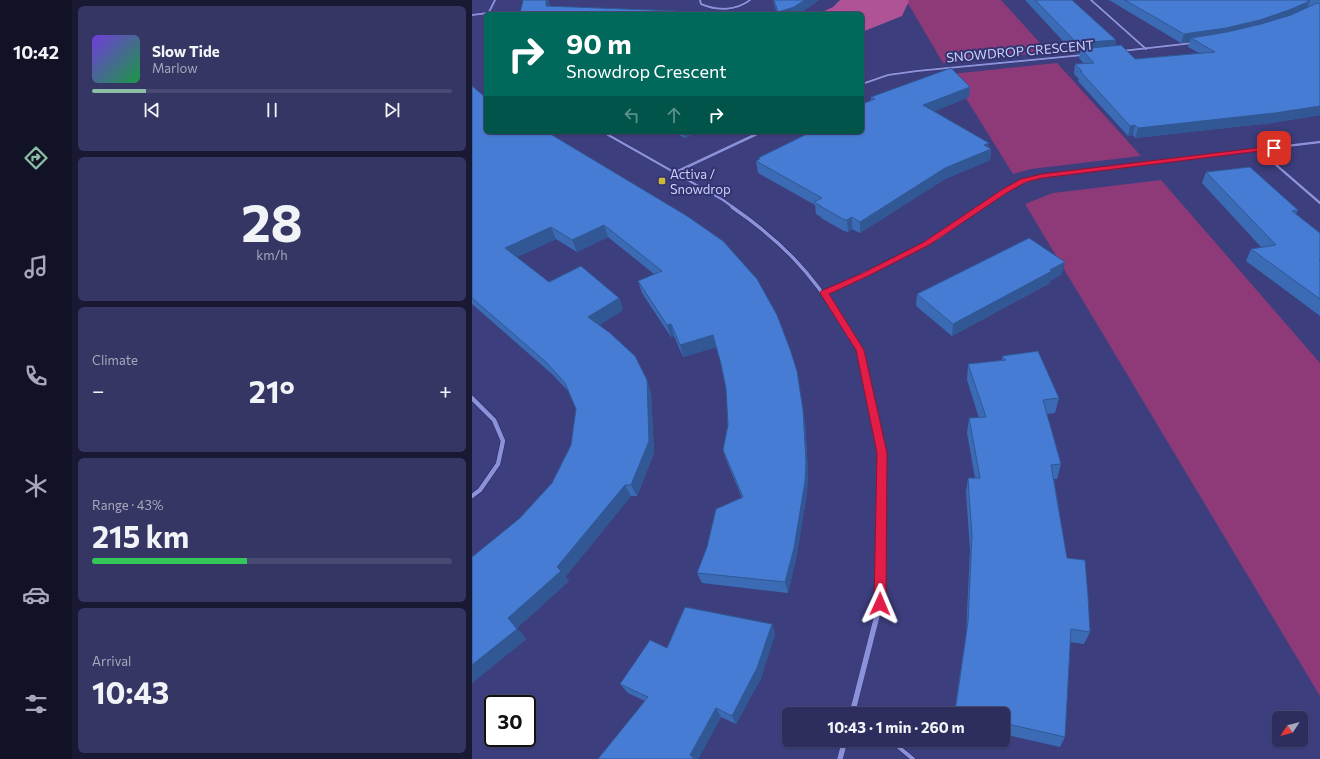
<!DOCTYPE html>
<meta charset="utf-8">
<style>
:root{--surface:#2d2e5e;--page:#353664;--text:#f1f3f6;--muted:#a7a8bc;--line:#484a73;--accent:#8abfa5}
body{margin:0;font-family:Commissioner,sans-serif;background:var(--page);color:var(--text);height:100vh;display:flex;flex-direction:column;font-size:15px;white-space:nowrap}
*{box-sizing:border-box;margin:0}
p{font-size:13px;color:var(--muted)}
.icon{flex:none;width:22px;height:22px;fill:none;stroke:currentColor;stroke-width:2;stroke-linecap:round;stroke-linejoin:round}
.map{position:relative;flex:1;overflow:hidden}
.side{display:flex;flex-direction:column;gap:6px;padding:6px;background:#191934;width:400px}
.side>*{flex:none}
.banner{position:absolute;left:12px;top:12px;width:380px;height:122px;border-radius:6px;box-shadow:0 1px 3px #0004,0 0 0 1px var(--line);background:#00695c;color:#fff;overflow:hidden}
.needle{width:26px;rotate:234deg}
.controls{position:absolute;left:800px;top:711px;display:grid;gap:8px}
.controls a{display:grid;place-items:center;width:36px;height:36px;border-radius:6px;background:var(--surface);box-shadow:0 1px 3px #0004,0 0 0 1px var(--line);font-size:20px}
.speed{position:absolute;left:12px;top:695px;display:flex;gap:8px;font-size:20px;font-weight:700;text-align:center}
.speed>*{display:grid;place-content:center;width:52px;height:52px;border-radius:50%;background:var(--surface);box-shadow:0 1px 3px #0004,0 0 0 1px var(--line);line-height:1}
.speed .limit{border:2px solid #111;border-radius:6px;background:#fff;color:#111}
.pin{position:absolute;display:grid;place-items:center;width:34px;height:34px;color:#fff;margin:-17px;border-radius:8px;box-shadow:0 2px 6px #0006}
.me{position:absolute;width:44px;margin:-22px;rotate:1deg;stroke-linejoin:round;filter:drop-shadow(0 0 3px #0008)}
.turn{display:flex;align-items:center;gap:14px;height:84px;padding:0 16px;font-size:18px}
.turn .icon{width:52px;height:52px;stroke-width:2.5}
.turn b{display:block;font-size:28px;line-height:34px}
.lanes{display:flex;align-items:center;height:38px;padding:0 16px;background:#0003;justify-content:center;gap:20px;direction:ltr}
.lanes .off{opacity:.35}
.big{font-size:30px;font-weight:700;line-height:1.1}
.side .tile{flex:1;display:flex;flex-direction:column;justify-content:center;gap:6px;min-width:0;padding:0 14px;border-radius:6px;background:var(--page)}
.side .dial{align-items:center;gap:0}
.dial b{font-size:52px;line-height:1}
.song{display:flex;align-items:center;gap:12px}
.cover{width:48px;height:48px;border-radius:6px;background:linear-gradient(135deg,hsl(260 70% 55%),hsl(140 70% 35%))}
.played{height:4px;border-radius:2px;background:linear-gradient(90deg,var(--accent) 15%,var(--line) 15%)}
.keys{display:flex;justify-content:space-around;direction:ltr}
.heat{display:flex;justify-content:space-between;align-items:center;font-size:22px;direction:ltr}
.charge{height:6px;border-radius:3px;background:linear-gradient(90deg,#34c759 43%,var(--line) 0)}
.trip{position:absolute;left:310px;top:707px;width:228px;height:40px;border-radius:6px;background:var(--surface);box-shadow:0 1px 3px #0004,0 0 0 1px var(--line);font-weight:700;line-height:40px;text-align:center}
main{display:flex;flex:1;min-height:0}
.menu{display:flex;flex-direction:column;width:72px;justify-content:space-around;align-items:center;background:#121226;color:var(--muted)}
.menu .icon{width:28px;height:28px}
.menu .on{color:var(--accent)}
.menu b{font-size:18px;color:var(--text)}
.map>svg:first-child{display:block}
.green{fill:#8f3a78}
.forest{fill:#b05396}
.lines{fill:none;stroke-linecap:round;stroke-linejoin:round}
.lane-casing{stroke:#24225f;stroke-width:5}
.street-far4-casing{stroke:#24225f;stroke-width:2.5}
.street-far3-casing{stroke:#24225f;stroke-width:3}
.street-far2-casing{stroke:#24225f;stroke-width:4.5}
.street-far1-casing{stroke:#24225f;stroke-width:5.5}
.street-casing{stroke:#24225f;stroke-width:6}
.lane{stroke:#8c92da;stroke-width:4}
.street-far4{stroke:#8c92da;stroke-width:2}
.street-far3{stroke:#8c92da;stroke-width:2.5}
.street-far2{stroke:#8c92da;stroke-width:3.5}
.street-far1{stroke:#8c92da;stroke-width:4.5}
.street{stroke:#8c92da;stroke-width:5.5}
.wall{fill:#3c6bb5}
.shaded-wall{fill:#315794}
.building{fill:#467cd3;stroke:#315794}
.route{fill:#e11d48;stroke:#92132f}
.poi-dot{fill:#ceb838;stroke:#323371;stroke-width:1.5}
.labels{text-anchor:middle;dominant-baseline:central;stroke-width:4;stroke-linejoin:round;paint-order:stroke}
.far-street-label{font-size:13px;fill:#cdd2f8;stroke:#323371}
.far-poi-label{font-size:13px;fill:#cdd2f8;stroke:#323371;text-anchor:start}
</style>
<main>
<nav class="menu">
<b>10:42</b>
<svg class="icon on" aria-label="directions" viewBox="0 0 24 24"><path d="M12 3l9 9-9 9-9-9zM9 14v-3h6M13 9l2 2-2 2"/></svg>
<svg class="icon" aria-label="music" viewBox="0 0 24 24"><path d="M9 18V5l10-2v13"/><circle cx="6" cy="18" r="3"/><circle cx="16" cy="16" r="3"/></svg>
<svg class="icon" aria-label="phone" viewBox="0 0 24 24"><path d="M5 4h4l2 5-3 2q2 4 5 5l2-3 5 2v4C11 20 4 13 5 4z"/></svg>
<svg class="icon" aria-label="climate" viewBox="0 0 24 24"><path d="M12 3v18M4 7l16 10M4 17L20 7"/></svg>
<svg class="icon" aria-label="car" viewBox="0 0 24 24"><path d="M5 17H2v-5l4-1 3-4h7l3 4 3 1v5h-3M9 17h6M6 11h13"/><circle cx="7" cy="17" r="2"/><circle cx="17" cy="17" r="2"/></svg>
<svg class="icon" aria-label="filters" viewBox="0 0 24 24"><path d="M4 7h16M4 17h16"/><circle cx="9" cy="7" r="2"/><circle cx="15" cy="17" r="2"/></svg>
</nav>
<section class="side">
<div class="tile">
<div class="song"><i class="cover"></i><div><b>Slow Tide</b><p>Marlow</p></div></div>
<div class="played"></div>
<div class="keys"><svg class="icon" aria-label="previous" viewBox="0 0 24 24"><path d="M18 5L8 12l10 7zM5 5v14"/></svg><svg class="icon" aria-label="pause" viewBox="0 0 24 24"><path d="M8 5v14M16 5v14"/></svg><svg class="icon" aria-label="next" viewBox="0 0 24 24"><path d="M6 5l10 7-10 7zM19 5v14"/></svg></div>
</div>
<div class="tile dial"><b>28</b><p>km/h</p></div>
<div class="tile"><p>Climate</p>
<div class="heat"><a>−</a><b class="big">21°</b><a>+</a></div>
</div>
<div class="tile"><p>Range · 43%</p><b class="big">215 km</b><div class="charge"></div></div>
<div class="tile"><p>Arrival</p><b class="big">10:43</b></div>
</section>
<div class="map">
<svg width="848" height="759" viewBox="0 0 848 759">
<rect width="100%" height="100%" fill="#3c3e7d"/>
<g class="green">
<polygon points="434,0 529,0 576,52 471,63"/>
<polygon points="585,63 669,156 559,169 541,174 479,74"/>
<polygon points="689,180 848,363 848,696 553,204 581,193"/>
</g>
<polygon class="forest" points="368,0 436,0 437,1 430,16 390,32 390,14 346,14 361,7"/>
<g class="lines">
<defs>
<polyline id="lane" points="418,740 441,759"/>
<g id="street-far4">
<path d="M228,0L229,4C245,11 264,11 278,0"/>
<polyline points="619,0 674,49"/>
<polyline points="16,14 23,0"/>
<polyline points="0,15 16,13"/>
<polyline points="14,24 14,37"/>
<polyline points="650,51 721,43"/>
<polyline points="390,84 416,75 445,71 611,55"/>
</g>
<g id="street-far3">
<polyline points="131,132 251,200 262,208"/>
<polyline points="787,150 848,203"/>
<polyline points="204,172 289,132"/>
<path d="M509,208C530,193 544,183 570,176L848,142"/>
</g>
<g id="street-far2">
<path d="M260,207C308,240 339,272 369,321C376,330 385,341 388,352"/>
<polyline points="352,293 464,239 510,207"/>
</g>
<g id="street-far1">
<polyline points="388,351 410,453 409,533"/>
<polyline points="0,398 22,420 31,441 26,464 8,490 0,496"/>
</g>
<g id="street">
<polyline points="380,714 408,604 409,532"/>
<polyline points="368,759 373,740"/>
</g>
</defs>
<use href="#lane" class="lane-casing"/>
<use href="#street-far4" class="street-far4-casing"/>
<use href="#street-far3" class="street-far3-casing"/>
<use href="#street-far2" class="street-far2-casing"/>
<use href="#street-far1" class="street-far1-casing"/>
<use href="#street" class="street-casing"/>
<use href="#lane" class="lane"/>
<use href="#street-far4" class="street-far4"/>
<use href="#street-far3" class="street-far3"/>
<use href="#street-far2" class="street-far2"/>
<use href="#street-far1" class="street-far1"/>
<use href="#street" class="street"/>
</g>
<g class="wall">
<polygon points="301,0 347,0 327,14 305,14"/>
<polygon points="553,0 600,0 644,40 643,46 663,59 727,53 716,47 718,42 709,43 637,0 848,0 848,115 799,123 663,138 661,135 656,136 606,81 607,79 602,74 603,64 612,64 607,58 608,53 603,54"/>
<polygon points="0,86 13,97 75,132 333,422 336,472 335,493 324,559 316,593 230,583 225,573 270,498 255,462 251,450 256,425 254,388 250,366 244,347 211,357 202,336 199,337 170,293 166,281 182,274 136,237 105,252 84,239 45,257 77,282 147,298 151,310 127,325 179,392 182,453 165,496 159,496 93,577 97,581 45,628 54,639 0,683 48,518 80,483 99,445 104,409 97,392 80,374 0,304"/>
<polygon points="498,87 497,97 462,111 519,149 518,160 473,179 388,233 380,229 376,232 372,231 349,218 349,217 344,214 343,205 286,173 284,161 286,160 286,158 390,132 399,101 399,97"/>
<polygon points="202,132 225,132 213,138"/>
<polygon points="734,172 826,210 824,214 848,233 848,316 774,261 779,249 789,247 730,183"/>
<polygon points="590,274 578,281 578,283 480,336 444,306 445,294"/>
<polygon points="530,356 587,398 583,413 575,414 589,464 585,479 582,479 595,558 618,632 612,644 598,642 593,737 588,747 531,734 531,714 482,714 494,634 498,550 494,492 496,478 503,478 495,433 497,418 507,418 495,380 496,364 530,360"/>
<polygon points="300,624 303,634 289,678 264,724 249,717 226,759 126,759 173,701 156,693 148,684 195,648"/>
</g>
<g class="shaded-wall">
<polygon points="74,0 77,0 78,14 74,6"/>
<polygon points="333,0 347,0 327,14 306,14 306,12"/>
<polygon points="838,1 834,10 784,29 719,38 718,42 709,43 712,34"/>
<polygon points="206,11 207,14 202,14"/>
<polygon points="644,40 642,50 609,49 608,53 603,54 605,43"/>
<polygon points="498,87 497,97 451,116 451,105"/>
<polygon points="848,106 848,115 799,123 663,138 666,128"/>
<polygon points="663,125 661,135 656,136 658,126"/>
<polygon points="211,132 225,132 213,138"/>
<polygon points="517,143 516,150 519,149 518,160 473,179 388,233 388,222 473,168 512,145"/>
<polygon points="380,217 380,229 376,232 375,220"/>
<polygon points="132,225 136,237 105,252 100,240"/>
<polygon points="79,227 84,239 39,260 33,248"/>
<polygon points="593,262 590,274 578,281 578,283 480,336 481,324"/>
<polygon points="147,298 151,310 121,329 116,317"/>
<polygon points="199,324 202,336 199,337 195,325"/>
<polygon points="241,335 244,347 211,357 208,345"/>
<polygon points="175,380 179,392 182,453 165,496 159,485"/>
<polygon points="331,410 333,422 336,472 335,493 324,559 316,593 313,582"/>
<polygon points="153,485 159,496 93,577 97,581 45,628 54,639 0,683 0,665 36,618 85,567"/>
<polygon points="300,624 303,634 289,678 264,724 260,716"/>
<polygon points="244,708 249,717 226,759 221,759 218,755"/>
</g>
<g class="building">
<polygon points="51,0 74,0 74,6 206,11 202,14 48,14"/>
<polygon points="302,0 333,0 322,7 306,12"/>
<polygon points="563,0 600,0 644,40 605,43"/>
<polygon points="653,0 834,0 838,1 817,10 788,20 754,28 712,34"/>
<polygon points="845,3 848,4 848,106 803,113 666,128 663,125 658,126 608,71 610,71 603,64 622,63 609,49 649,45 663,59 743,52 719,38 755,32 789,24 819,15"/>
<polygon points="479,68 498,87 451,105 517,143 512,145 519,149 473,168 388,222 380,217 375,220 371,219 348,206 349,206 342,202 350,198 284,161 288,159 286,158 339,132 390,132 390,104 403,99 399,97"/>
<polygon points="0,86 13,97 14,96 14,132 75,132 215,216 251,241 285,279 305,315 318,349 325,371 331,410 334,461 333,482 322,548 313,582 225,573 235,547 244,509 271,497 251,450 256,425 254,388 249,364 241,335 208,345 199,324 195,325 166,281 190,271 132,225 100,240 79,227 33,248 77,282 109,266 147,298 116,317 138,333 163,356 175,380 177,441 159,485 153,485 85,567 89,571 36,618 45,629 0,665 0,557 48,518 80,483 99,445 104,409 93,383 74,362 0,298"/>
<polygon points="778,167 826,210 820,211 848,233 848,260 847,260 848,261 848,299 779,249 804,245 734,172"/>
<polygon points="557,238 593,262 578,270 580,271 481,324 445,294"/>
<polygon points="566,351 587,398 571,400 589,464 579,465 595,558 613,560 616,596 618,632 599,629 593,737 531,723 531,714 494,714 483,712 496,622 500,536 496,478 508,478 497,418 514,417 496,364 534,360 530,356"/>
<polygon points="213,607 300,624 285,668 260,716 244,708 218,755 223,759 126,759 176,697 148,684 178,640 195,648"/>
</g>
<polygon class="route" points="802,146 805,148 804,149 570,178 554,182 536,192 457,245 396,276 357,294 392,350 415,453 414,604 412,608 408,610 404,608 402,604 405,453 384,350 348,293 349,291 391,273 452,242 531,189 549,179 570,174"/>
<rect class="poi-dot" x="186" y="177" width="8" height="8" rx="2"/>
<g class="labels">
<g class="far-street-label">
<text transform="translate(548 51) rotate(-5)">SNOWDROP CRESCENT</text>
</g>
<g class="far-poi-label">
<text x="198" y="174">Activa /<tspan x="198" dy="15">Snowdrop</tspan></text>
</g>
</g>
</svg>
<div class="controls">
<a><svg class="needle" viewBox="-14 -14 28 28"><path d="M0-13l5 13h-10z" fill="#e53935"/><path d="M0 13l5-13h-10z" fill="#a7a8bc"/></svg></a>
</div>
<div class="speed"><div class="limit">30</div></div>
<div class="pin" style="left:802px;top:148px;background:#d93025"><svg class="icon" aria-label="arrive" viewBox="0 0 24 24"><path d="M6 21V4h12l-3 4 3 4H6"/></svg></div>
<svg class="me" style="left:408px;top:604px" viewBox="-20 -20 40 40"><path d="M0-17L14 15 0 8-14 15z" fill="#e11d48" stroke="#fff" stroke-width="4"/></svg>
<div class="trip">10:43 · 1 min · 260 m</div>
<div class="banner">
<div class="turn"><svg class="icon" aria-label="right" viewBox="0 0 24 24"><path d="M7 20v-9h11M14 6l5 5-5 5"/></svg><div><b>90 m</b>Snowdrop Crescent</div></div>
<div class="lanes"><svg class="icon off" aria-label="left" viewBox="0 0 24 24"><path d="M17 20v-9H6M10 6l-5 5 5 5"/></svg><svg class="icon off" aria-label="ahead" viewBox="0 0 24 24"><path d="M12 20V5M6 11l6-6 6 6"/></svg><svg class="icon" aria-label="right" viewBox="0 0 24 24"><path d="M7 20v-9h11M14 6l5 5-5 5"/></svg></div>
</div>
</div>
</main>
